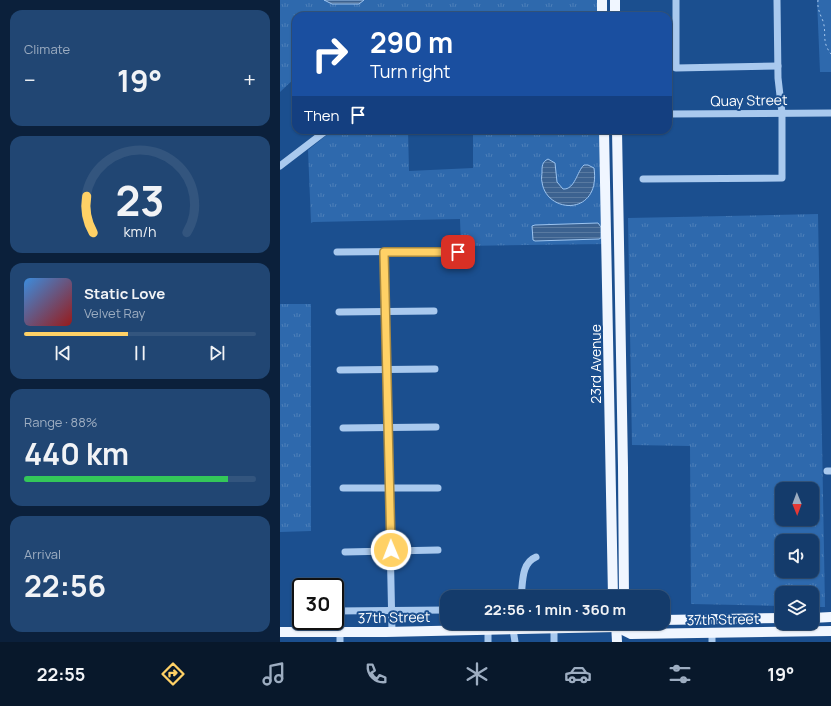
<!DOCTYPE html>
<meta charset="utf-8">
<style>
:root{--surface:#143b6b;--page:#214673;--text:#f1f3f6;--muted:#9dadc1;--line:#33557e;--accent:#ffd166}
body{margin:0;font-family:Manrope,sans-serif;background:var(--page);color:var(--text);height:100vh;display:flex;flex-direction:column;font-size:15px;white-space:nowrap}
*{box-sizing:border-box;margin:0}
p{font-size:13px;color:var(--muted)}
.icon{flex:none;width:22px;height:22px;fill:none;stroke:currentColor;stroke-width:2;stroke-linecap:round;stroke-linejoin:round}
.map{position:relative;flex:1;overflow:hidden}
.details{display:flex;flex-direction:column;gap:10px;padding:10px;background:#0b203b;width:280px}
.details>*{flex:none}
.banner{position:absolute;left:12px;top:12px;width:380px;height:122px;border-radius:12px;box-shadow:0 1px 3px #0004,0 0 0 1px var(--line);background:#1a4fa0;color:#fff;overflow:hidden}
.needle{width:26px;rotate:179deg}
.buttons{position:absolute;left:495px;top:482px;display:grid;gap:8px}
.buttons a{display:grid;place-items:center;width:44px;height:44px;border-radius:8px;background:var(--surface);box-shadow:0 1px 3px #0004,0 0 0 1px var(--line);font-size:20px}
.speed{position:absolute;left:12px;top:578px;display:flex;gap:8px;font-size:20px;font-weight:700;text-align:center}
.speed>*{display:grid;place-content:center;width:52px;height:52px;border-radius:50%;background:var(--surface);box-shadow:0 1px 3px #0004,0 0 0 1px var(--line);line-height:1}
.speed .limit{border:2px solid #111;border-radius:6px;background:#fff;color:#111}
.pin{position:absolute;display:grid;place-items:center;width:34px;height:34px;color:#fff;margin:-17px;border-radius:8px;box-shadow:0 2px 6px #0006}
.me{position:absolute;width:44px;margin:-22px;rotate:359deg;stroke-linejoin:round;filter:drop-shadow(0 0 3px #0008)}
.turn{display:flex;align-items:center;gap:14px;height:84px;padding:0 12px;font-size:18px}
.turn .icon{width:52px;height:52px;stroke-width:2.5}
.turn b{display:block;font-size:28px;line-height:34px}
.then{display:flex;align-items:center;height:38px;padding:0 12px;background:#0003;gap:8px;font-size:15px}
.big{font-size:30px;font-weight:700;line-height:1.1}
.details .widget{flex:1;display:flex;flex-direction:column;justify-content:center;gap:6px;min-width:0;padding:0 14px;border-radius:12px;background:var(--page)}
.details .dial{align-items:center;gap:0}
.dial svg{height:104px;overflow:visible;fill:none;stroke:var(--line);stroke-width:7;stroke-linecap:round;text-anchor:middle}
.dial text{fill:var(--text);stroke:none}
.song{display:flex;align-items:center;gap:12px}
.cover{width:48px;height:48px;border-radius:6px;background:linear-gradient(135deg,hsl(210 70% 55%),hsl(0 70% 35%))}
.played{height:4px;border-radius:2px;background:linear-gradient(90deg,var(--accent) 45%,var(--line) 45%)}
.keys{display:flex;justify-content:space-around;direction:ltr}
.heat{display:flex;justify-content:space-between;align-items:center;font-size:22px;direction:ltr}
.charge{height:6px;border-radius:3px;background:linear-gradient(90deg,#34c759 88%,var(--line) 0)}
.trip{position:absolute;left:160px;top:590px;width:230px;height:40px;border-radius:12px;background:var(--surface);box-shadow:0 1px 3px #0004,0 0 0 1px var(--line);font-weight:700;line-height:40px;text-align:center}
.menu{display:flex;height:64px;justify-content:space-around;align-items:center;background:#08182b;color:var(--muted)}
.menu .icon{width:28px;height:28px}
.menu .current{color:var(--accent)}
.menu b{font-size:18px;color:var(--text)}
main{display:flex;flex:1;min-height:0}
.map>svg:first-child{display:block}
.grass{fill:url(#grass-tufts);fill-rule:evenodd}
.green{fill:#2e69ad}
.water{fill:url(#water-rules);stroke:#9cc4f0}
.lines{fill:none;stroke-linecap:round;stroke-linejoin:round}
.path{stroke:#a9c9ee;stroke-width:1;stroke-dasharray:2 3;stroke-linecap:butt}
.minor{stroke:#a9c9ee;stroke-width:7}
.major{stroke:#f0f6ff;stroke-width:10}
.route-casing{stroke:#a68842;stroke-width:10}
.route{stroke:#ffd166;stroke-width:7}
.labels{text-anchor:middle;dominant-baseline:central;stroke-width:4;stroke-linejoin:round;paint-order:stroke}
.street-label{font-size:14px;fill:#fff;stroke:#1b4f8f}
</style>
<main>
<section class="details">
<div class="widget"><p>Climate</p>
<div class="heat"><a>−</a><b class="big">19°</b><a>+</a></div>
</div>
<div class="widget dial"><svg viewBox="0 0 100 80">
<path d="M14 69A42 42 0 1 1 86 69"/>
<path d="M14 69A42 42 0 0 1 9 41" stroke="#ffd166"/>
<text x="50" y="56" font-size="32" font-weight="700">23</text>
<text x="50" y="72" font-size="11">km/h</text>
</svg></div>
<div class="widget">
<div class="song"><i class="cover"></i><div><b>Static Love</b><p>Velvet Ray</p></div></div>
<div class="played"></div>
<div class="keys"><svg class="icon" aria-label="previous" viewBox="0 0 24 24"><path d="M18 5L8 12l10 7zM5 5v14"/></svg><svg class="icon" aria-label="pause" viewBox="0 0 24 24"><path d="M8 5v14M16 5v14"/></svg><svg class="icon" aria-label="next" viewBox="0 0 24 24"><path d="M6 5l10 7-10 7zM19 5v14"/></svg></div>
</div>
<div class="widget"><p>Range · 88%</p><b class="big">440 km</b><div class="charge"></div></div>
<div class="widget"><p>Arrival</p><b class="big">22:56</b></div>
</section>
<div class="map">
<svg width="551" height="642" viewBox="0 0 551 642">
<defs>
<pattern id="grass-tufts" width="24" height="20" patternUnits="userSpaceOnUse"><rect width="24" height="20" fill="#2e69ad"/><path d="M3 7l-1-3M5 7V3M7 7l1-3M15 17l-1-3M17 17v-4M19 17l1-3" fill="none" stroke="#4d80b9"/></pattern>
<pattern id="water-rules" width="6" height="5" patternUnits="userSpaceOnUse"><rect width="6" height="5" fill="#3c6290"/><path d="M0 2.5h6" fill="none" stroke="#597aa1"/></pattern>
</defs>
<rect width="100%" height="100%" fill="#1b4f8f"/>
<g class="grass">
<polygon points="0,0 321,0 322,16 16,16 16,77 0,92"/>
<polygon points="53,130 128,130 129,171 193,168 193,130 324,130 327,244 181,246 180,219 33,222 31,223 28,150"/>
<path d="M538,214L545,607H532V593H502V606L411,604L410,446L352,445L348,218ZM502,489H532V519H502ZM502,541H532V571H502Z"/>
<polygon points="0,304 31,304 31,531 0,532"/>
</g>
<polygon class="green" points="537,0 551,0 551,72 540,72"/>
<g class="water">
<polygon points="44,0 84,0 79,4 52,4"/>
<path d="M268,159L275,163L277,182L283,189C295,190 297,171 304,165H308L314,168C321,217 266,214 262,182C261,179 262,175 262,172C262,166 262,162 268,159Z"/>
<polygon points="318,223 321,227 321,238 319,239 255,241 253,240 252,226 255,225"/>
</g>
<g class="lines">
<path class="path" d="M538,0C537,8 540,14 543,21C547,34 541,41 551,54"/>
<g class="minor">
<polyline points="396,0 396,68 498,66"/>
<polyline points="388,114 551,113"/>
<polyline points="0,166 47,130"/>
<polyline points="363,179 502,178 502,113 498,78 497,0"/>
<polyline points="57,252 178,251"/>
<polyline points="104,252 112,632"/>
<polyline points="59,312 154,311"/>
<polyline points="60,370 155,369"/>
<polyline points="63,428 156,427"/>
<polyline points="547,471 551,471"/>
<polyline points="63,488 158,488"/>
<polyline points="65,552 158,550"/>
<path d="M241,597C243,583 241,563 256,557"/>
<polyline points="55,611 167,610"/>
<polyline points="233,629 235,642"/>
<polyline points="432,633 432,642"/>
<polyline points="60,642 60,632"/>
<polyline points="208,642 208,629"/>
<polyline points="274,642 274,628"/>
</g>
<g class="major">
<polyline points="322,0 322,16"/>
<polyline points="335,0 335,16"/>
<polyline points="324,130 333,597"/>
<polyline points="337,130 343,467 344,597"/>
<polyline points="532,618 551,617"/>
<polyline points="383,620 502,618"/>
<polyline points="336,623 337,642"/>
<polyline points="337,627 351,634 551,631"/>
<polyline points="0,632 106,632 337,627 346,623"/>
</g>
</g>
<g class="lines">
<defs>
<polyline id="route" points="111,550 104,252 178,252"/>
</defs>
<use href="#route" class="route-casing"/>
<use href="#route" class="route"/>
</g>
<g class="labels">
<g class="street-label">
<text transform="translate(469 100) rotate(-1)">Quay Street</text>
<text transform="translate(315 364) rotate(-90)">23rd Avenue</text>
<text transform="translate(114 617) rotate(-1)">37th Street</text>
<text transform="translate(443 619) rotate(-1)">37th Street</text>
</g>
</g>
</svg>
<div class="buttons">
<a><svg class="needle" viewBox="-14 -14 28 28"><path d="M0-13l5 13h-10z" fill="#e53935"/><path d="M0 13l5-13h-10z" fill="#9dadc1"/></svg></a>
<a><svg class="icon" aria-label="sound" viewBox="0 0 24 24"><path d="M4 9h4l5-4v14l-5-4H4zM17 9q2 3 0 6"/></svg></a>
<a><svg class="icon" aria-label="layers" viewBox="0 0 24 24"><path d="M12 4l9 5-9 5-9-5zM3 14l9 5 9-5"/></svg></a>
</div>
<div class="speed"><div class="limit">30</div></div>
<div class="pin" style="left:178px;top:252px;background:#d93025"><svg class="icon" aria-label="arrive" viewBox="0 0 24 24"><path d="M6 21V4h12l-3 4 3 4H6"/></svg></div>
<svg class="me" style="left:111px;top:550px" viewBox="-20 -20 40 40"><circle r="17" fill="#ffd166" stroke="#fff" stroke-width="3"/><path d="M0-11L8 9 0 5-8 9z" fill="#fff"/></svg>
<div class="trip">22:56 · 1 min · 360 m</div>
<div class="banner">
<div class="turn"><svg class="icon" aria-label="right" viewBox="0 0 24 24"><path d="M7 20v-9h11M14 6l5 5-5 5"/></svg><div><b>290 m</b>Turn right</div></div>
<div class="then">Then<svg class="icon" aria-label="arrive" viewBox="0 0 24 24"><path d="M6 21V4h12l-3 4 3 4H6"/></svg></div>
</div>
</div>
</main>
<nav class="menu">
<b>22:55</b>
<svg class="icon current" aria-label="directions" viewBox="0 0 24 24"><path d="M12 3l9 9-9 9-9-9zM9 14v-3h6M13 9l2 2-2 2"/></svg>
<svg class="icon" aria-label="music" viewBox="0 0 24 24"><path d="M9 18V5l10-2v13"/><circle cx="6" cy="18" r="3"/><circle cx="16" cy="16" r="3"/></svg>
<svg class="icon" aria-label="phone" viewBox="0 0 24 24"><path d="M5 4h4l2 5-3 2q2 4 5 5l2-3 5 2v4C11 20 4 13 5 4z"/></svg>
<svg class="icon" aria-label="climate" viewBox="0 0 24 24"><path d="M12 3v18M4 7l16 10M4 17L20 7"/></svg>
<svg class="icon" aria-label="car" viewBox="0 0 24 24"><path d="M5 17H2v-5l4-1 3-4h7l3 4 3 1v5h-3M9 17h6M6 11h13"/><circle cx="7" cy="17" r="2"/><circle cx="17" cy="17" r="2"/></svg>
<svg class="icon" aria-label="filters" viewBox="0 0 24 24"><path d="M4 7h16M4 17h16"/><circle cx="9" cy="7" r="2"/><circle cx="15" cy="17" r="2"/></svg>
<b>19°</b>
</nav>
